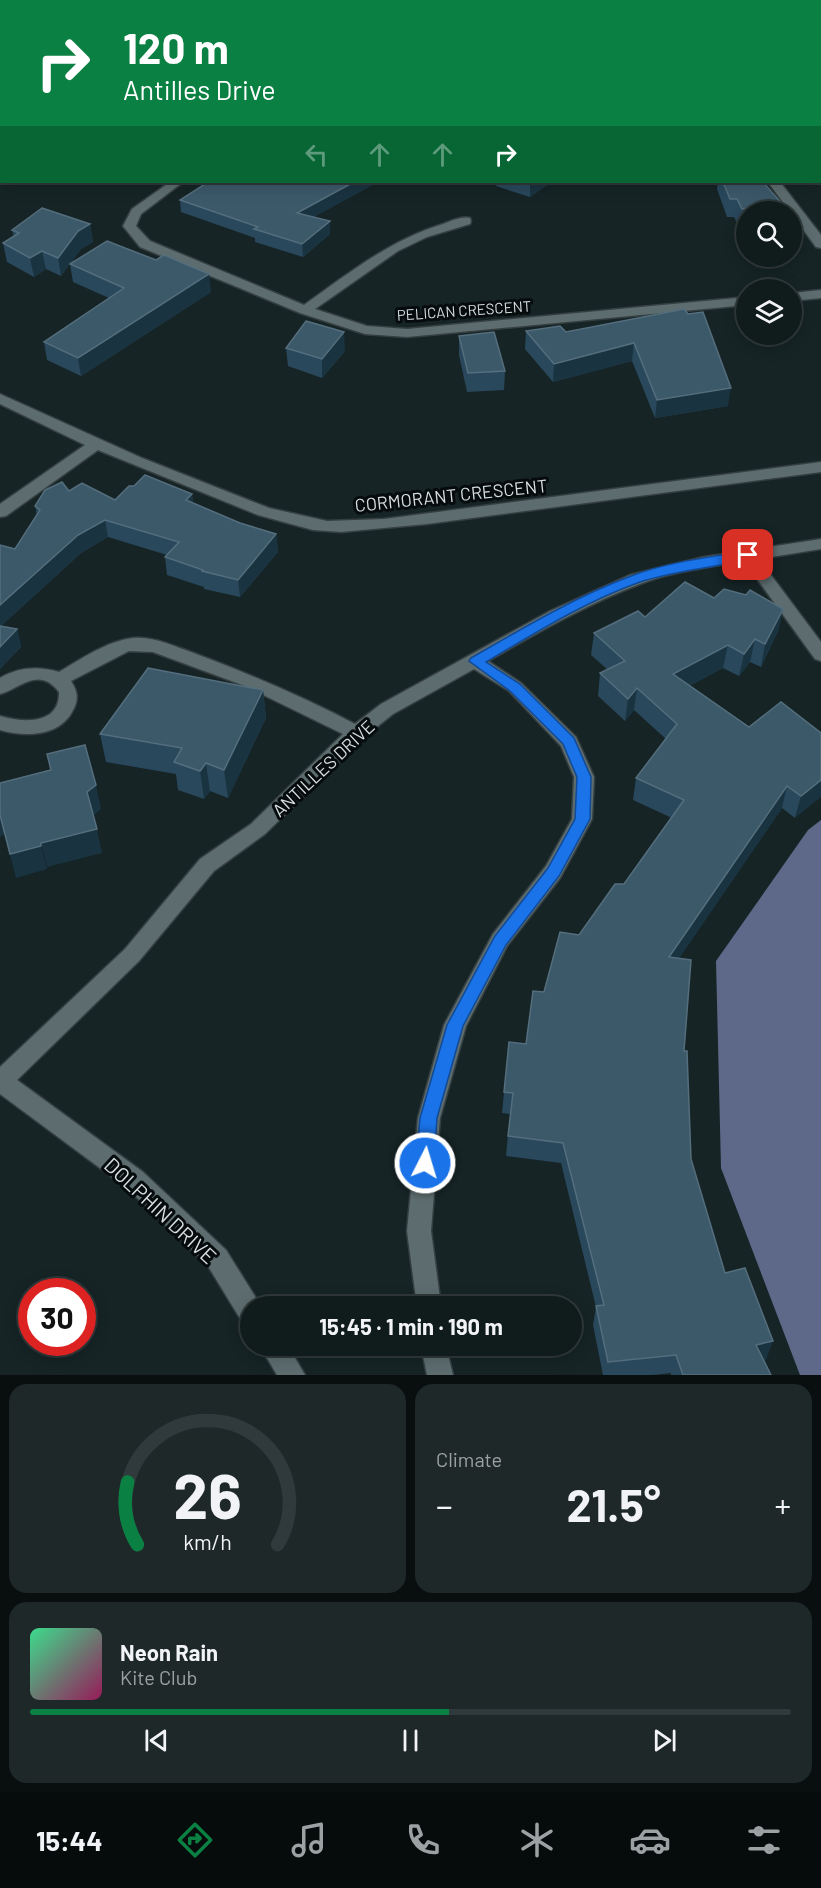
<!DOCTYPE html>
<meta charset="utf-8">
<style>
:root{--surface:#101b1c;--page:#1e2829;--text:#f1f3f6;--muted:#9ca1a3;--line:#30393b;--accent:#0b8043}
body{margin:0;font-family:Barlow,sans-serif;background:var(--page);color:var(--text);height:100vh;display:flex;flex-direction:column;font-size:22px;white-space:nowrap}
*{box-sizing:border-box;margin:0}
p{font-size:20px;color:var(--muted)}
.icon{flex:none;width:33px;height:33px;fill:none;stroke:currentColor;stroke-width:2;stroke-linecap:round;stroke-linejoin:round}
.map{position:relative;height:1375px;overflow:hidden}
.drawer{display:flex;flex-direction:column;gap:9px;padding:9px;background:#090f0f;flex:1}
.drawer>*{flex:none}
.top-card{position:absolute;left:0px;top:0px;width:822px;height:183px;box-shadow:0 3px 15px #0003,0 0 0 2px var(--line);background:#0b8043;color:#fff;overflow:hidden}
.buttons{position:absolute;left:736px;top:201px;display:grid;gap:12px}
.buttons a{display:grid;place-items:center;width:66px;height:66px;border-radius:50%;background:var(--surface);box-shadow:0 3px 15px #0003,0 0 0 2px var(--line);font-size:30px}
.speed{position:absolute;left:18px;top:1278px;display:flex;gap:12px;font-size:30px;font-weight:700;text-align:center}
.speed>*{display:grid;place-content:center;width:78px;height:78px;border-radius:50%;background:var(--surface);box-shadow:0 3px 15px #0003,0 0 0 2px var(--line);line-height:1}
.speed .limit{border:9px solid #d22;background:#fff;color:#111}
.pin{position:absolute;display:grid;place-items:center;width:51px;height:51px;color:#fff;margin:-26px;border-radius:12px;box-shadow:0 3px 9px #0006}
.me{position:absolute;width:66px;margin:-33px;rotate:5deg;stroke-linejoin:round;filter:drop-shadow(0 0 4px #0008)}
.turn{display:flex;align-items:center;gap:21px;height:126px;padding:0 24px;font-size:27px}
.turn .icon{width:78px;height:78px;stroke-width:2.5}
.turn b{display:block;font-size:42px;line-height:51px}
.lanes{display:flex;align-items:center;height:57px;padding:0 24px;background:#0003;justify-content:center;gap:30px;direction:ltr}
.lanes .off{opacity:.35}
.big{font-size:45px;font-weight:700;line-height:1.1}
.drawer .widget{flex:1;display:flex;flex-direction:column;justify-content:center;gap:9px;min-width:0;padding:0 21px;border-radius:18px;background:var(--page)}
.drawer .dial{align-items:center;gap:0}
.dial svg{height:156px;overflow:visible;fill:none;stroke:var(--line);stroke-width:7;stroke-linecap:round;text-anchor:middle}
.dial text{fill:var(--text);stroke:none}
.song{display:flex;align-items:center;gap:18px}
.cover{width:72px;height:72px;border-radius:9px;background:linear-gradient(135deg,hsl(150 70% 55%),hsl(330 70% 35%))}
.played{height:6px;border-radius:3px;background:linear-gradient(90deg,var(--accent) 55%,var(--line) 55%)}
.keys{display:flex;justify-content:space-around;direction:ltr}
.heat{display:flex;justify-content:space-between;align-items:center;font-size:33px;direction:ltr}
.drawer .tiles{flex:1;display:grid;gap:9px;grid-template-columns:1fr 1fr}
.widget:last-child{grid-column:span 2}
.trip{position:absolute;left:240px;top:1296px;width:342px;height:60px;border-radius:30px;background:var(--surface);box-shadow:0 3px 15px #0003,0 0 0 2px var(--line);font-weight:700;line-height:60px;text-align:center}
.tab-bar{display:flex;height:96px;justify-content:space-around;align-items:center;background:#060b0b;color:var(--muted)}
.tab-bar .icon{width:42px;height:42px}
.tab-bar .current{color:var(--accent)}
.tab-bar b{font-size:27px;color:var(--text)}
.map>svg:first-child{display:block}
.water{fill:#5e6989}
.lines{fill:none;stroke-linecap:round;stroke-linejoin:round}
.minor-casing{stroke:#353f41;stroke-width:3}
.minor{fill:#5d6d6f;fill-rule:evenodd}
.wall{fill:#29485c}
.shaded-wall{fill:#1a3340}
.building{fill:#3c596a;stroke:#546e7d;stroke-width:1.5}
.route{fill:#1a73e8;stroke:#114b97;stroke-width:1.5}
.labels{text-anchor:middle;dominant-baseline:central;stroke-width:6;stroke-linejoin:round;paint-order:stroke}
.far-street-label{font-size:15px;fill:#d6dfe0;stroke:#060c0d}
.street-label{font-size:18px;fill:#d6dfe0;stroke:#060c0d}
.near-street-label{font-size:21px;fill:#d6dfe0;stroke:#060c0d}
</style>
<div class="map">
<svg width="821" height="1375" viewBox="0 0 821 1375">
<rect width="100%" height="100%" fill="#162426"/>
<polygon class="water" points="821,820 821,1375 800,1375 721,1168 716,961 808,830"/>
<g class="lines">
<defs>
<g id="minor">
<polygon points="400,0 538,0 539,2 399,2"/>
<rect x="820" y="67" width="1" height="6"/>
<polygon points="0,113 2,113 0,120"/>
<path d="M170,182H183L141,214L136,226L150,241L304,305C349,273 390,240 443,224C451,221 461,216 470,218L471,221L470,224L427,237L398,251L315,309L367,326L407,329L747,297V305L407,337L365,334L300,313L140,247L123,226L132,209Z"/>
<polygon points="768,182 780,182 821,235 821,248 816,247"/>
<polygon points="821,290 821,298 792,301 792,293"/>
<polygon points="0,394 142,458 269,508 327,521 384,519 821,462 821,472 427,524 341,532 313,530 258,515 98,450 6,516 0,517 0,504 85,445 0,404"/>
<path d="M821,539V549L759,559L821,642V661L815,659L744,561C710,567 673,571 640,584C587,604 537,633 488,661L521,683L576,737L594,777L592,819L560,878L507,946L466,1026L440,1118L431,1231L441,1306H417L407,1231L418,1118L444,1025L493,934L546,866L572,819L574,777L561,746L509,691L474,669L393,714L363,738L265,834L214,871L139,961L17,1080L143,1172L226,1250L261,1306H250V1323L241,1320L208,1266L127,1188L0,1094V1067L125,949L200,859L251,824L343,734L245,686L153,652L129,651L71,681C78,692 79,700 72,712C58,737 25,737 0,730V716C24,723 60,725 59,692C39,665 19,689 0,694V678C19,667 38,666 59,672C81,659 107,641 133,638C153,636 173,646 191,652C247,673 302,696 355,724L381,704L550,611L630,575L704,557Z"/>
<polygon points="260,1346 288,1346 305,1375 277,1375"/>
<polygon points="421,1346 446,1346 453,1375 427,1375"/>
</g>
</defs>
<use href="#minor" class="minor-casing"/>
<use href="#minor" class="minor"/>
</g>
<g class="wall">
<polygon points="249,0 429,0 429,2 251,2"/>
<polygon points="208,182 378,182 313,217 330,221 330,234 303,257 255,242 255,238 181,212 180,200"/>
<polygon points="497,182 551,182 530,197 496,186"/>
<polygon points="718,182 763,182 784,206 784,212 747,212 747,227 739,227 734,217 727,217 717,189"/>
<polygon points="90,224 93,242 81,249 61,276 46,269 34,277 7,262 3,243 14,237 12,230"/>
<polygon points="156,260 211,292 81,376 47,360 44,342 109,298 73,282 70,264"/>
<polygon points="684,309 728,406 655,418 632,361 553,382 525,349 526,331 566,332"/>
<polygon points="459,336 505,371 504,390 467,392 459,355"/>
<polygon points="286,348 345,351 322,378 288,366"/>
<polygon points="69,491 115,500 192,494 193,503 240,523 276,534 278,552 240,597 204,589 204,587 167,575 165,557 167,555 108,537 81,553 1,626 17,629 21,647 0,669 0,545 15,549 37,515 35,506"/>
<polygon points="714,598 783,609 778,631 761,667 750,662 739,676 723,668 689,686 749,727 821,733 795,818 782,808 679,958 691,1159 725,1273 766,1360 763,1360 771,1375 671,1375 671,1373 653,1375 603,1375 593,1325 596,1307 561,1163 506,1156 510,1114 502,1113 509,1042 526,1044 544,992 579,935 624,884 672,818 633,800 636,778 666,739 634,710 625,721 598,696 600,673 608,670 591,655 594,633 645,617"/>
<polygon points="263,690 266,718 228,798 210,791 204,799 178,790 176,774 106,762 100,734"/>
</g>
<g class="shaded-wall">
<polygon points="119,0 140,0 138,2 117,2"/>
<polygon points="2,81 2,94 0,96 0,82"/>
<polygon points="354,182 378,182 298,226 297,213"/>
<polygon points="530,182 551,182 530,197"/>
<polygon points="330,221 330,234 303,257 302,244"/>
<polygon points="90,224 93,242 81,249 61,276 58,258 78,231"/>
<polygon points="42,251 46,269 34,277 30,258"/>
<polygon points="209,274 211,292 81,376 78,358"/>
<polygon points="344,332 345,351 322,378 322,359"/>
<polygon points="634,343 632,361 553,382 554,364"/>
<polygon points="731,388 728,406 655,418 657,400"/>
<polygon points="192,494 194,511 186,500"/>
<polygon points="105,520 108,537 81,553 0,627 0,605 78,535"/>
<polygon points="276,534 278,552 240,597 238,580"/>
<polygon points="783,609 778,631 761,667 765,644"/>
<polygon points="17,629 21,647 0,669 0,647"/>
<polygon points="755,639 750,662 739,676 744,654"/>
<polygon points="728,645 723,668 669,696 673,674"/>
<polygon points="637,688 634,710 625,721 628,699"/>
<polygon points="263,690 266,718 228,798 224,770"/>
<polygon points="206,763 210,791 204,799 200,771"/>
<polygon points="821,780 821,797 795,818 801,796"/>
<polygon points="96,785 101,809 92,817 87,792"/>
<polygon points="787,786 782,808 665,979 669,957"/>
<polygon points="0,814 5,834 0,837"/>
<polygon points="97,829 102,853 47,867 41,843"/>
<polygon points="41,846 47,869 16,878 10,854"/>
<polygon points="773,1341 766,1360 749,1363 756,1345"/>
</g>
<g class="building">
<polygon points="63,0 119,0 117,2 59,2"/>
<polygon points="264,0 429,0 429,2 266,2"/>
<polygon points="563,0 821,0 821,31 820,2 561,2"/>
<polygon points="0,36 2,36 2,81 0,82"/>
<polygon points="821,105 821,145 820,145"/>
<polygon points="208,182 354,182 297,213 330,221 302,244 254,229 258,227 180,200"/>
<polygon points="723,182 763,182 784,206 742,209 737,199 730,199"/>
<polygon points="42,208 90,224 78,231 58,258 42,251 30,258 3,243 19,233 12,230"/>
<polygon points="107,241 156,260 164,255 209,274 78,358 44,342 124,288 70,264"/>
<polygon points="684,309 688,314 703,312 731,388 657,400 634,343 554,364 526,331 560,326 566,332"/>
<polygon points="306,321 344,332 322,359 286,348"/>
<polygon points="494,332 505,371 468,373 459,336"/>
<polygon points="145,475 192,494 186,500 240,523 276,534 238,580 202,571 203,570 165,557 179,542 105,520 78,535 0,605 0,545 15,549 40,510 35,506 45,490 62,482 69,491 82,483 115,500 129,486 134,486"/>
<polygon points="685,582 714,598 724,589 746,595 750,590 783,609 765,644 755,639 744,654 728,645 673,674 749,727 781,702 821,733 821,780 801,796 787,786 669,957 691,960 684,1051 687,1051 691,1159 725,1273 745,1268 773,1341 756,1345 771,1375 683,1375 676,1355 608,1362 596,1306 604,1305 563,1143 508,1136 513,1093 504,1092 509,1042 526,1044 533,991 544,992 560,932 579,935 615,884 624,884 684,800 636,778 677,724 637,688 628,699 600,673 625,661 594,633 638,611 645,617"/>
<polygon points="0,626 17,629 0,647"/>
<polygon points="148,668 263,690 224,770 206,763 200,771 174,762 182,748 100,734"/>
<polygon points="85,745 96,785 87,792 97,829 41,843 41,846 10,854 0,815 0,783 51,770 47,754"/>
</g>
<path class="route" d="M748,551L754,555L752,558C716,568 677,570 640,582C586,601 535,633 486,662L520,684L574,738L591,777L590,819L559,876L506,945L463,1026L437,1118L434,1163L431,1169L425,1171L418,1169L416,1163L420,1118L447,1025L495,936L548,868L575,819L577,777L563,744L510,691L469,661L471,658C523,628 575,597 631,576C668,562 709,557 748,551Z"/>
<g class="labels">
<g class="far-street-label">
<text transform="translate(464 310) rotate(-4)">PELICAN CRESCENT</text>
</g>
<g class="street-label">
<text transform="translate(451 495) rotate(-6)">CORMORANT CRESCENT</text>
<text transform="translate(323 768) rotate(-43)">ANTILLES DRIVE</text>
</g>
<g class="near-street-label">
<text transform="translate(161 1210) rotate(43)">DOLPHIN DRIVE</text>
</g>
</g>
</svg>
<div class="buttons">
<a><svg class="icon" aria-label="search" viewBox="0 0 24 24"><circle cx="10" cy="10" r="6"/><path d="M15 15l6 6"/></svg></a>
<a><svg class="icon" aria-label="layers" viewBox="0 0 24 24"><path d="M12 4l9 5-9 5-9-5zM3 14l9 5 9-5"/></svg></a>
</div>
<div class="speed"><div class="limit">30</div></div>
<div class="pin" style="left:748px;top:555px;background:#d93025"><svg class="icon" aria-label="arrive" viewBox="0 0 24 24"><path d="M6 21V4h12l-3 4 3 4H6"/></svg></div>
<svg class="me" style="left:425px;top:1163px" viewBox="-20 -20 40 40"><circle r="17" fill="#1a73e8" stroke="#fff" stroke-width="3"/><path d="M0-11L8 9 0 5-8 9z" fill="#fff"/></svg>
<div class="trip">15:45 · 1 min · 190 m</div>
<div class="top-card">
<div class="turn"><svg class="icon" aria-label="right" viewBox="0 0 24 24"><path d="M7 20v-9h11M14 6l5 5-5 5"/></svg><div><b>120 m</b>Antilles Drive</div></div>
<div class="lanes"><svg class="icon off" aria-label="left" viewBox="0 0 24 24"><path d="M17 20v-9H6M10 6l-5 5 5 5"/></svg><svg class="icon off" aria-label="ahead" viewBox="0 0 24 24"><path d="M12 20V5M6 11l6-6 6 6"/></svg><svg class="icon off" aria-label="ahead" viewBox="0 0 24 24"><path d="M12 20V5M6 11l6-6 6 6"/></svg><svg class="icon" aria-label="right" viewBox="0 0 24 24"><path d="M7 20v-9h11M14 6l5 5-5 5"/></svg></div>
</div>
</div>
<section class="drawer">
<div class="tiles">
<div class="widget dial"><svg viewBox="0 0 100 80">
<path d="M14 69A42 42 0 1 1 86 69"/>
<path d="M14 69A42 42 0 0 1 9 37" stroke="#0b8043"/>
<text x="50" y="56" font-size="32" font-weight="700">26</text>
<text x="50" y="72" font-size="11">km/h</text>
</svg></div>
<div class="widget"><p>Climate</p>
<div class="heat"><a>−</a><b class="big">21.5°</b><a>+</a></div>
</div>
<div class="widget">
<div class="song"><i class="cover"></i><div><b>Neon Rain</b><p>Kite Club</p></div></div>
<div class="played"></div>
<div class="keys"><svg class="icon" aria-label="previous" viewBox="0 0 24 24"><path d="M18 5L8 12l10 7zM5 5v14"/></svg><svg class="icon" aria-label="pause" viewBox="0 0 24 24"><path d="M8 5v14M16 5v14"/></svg><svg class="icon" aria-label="next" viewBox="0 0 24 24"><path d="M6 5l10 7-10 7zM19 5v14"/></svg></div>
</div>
</div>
</section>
<nav class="tab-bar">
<b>15:44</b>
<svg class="icon current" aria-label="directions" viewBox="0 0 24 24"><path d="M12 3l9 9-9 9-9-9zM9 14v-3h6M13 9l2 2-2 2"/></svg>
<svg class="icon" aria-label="music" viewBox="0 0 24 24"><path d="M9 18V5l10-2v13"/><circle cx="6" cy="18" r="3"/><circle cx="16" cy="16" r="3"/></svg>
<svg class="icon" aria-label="phone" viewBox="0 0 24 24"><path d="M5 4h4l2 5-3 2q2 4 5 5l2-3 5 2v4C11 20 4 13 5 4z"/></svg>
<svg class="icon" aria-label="climate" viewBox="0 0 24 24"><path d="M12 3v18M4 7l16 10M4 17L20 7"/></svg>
<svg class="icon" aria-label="car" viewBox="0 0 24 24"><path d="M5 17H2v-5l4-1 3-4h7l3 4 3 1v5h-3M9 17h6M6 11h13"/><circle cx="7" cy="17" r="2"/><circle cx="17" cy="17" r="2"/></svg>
<svg class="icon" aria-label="filters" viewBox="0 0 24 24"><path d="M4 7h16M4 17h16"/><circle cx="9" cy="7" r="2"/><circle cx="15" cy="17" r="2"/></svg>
</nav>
